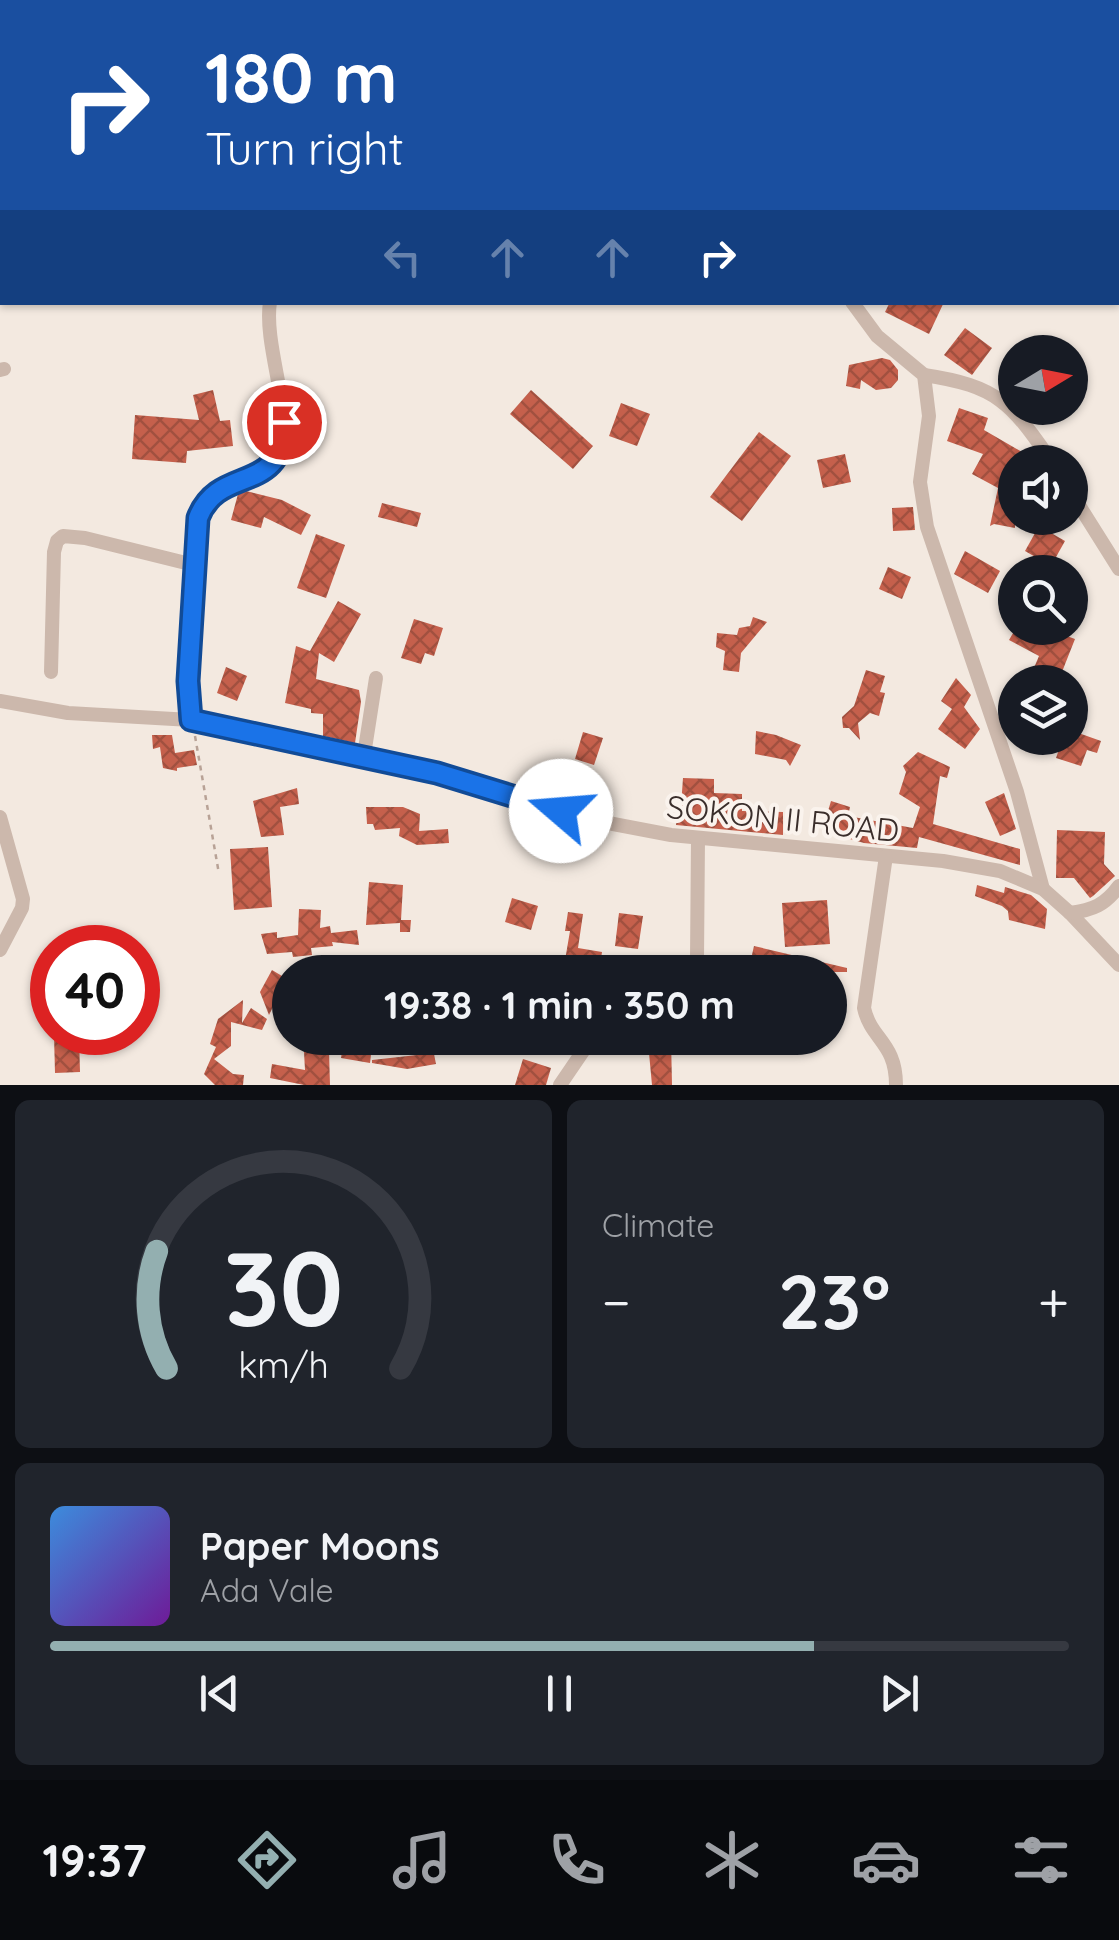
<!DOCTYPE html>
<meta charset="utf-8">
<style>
:root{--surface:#171b24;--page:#20242c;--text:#f1f3f6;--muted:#9ea1a6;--line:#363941;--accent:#93afb0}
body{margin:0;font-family:Quicksand,sans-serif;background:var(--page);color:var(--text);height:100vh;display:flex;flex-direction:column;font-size:38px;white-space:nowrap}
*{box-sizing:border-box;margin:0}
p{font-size:32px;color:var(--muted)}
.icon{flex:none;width:55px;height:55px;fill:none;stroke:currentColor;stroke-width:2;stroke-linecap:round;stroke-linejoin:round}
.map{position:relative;height:1085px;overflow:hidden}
.sheet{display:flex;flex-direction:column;gap:15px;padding:15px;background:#0d0f14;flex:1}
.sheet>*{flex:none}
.hud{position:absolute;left:0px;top:0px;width:1120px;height:305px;box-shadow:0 2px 8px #0004;background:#1a4fa0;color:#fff;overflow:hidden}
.needle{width:65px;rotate:80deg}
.fabs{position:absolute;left:998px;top:335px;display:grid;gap:20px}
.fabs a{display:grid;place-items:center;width:90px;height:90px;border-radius:50%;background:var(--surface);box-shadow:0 2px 8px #0004;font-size:50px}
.speed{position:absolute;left:30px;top:925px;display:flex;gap:20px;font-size:50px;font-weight:700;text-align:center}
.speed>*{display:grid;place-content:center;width:130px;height:130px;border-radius:50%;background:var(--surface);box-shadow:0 2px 8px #0004;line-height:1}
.speed .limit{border:15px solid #d22;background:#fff;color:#111}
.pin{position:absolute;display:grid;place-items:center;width:85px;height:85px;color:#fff;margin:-42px;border:5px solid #fff;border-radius:50%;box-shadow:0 2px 10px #0007}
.me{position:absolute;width:110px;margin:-55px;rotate:288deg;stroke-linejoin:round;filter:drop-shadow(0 0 8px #0008)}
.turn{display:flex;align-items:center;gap:35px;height:210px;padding:0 40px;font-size:45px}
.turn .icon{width:130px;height:130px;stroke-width:2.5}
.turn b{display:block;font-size:70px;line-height:85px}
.lanes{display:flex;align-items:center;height:95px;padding:0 40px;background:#0003;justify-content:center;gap:50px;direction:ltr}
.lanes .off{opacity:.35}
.big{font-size:75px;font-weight:800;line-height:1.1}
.sheet .tile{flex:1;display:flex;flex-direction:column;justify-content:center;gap:15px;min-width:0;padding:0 35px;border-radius:15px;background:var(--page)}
.sheet .dial{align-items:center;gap:0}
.dial svg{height:260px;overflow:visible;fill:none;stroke:var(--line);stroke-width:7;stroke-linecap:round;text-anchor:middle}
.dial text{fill:var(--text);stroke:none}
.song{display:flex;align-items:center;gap:30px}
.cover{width:120px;height:120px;border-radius:15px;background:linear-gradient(135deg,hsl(210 70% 55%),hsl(280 70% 35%))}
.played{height:10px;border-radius:5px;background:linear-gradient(90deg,var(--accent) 75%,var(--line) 75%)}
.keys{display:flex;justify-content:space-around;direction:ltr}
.heat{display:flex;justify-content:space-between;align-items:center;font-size:55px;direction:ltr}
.sheet .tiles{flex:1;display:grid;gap:15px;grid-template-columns:1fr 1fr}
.tile:last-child{grid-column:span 2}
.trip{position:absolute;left:272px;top:955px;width:575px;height:100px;border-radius:50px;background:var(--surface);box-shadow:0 2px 8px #0004;font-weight:800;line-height:100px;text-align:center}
.menu{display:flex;height:160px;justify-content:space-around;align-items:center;background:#090b0e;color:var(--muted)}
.menu .icon{width:70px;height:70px}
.menu .on{color:var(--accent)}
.menu b{font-size:45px;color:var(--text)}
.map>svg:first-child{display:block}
.building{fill:url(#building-cross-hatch)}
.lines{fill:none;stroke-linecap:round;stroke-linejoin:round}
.path{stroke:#b8a296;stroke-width:2.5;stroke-dasharray:5 5;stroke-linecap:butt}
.minor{stroke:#ccb8ac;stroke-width:14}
.route-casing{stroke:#114b97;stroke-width:25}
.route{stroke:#1a73e8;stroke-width:18}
.labels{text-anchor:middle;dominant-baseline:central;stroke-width:8;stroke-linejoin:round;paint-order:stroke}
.street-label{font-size:32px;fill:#3a2e2b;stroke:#faf3ed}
</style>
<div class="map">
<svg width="1119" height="1085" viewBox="0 0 1119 1085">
<defs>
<pattern id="building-cross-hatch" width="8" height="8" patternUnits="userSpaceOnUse" patternTransform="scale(2.5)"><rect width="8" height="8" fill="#c5604c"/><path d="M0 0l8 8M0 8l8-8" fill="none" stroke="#a1503f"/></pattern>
</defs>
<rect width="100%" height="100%" fill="#f3e9e0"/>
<g class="building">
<polygon points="890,302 944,302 929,334 885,312"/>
<polygon points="965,328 992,348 972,375 944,355"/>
<polygon points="882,358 890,360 898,370 898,380 891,388 876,390 861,380 860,389 846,386 849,365"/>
<polygon points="213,390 220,421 230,420 233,446 187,451 186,463 132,459 135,415 199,420 193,395"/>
<polygon points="531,390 593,446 573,469 510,414"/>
<polygon points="621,403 650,414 637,446 609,436"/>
<polygon points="959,408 988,418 984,430 1039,462 1015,462 1015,486 1008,499 1015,500 1015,528 994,524 990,526 998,488 972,474 983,454 947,441"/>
<polygon points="759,432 791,456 742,521 710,497"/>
<polygon points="845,454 851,482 823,488 817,460"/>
<polygon points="246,491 282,500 311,515 301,535 264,517 261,528 231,520 238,494"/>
<polygon points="382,503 421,513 417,527 378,517"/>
<polygon points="913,507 915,530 893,531 892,508"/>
<polygon points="1039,526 1065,541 1051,566 1025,551"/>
<polygon points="316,534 345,545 326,598 297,588"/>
<polygon points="965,551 1000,571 988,593 954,574"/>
<polygon points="888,567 911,577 902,599 879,589"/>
<polygon points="338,601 361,614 334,662 319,653 316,679 359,690 361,702 355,743 323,736 323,714 311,713 311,709 285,703 296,646 310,651"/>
<polygon points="753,617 767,622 741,653 739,672 723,670 725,651 716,647 717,633 737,635 739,628 750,626"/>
<polygon points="414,619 443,628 434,656 425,653 421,664 401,658"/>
<polygon points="1016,628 1045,628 1075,639 1058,682 1028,682 1039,656 1009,640"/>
<polygon points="226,667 247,676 237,701 217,693"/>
<polygon points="866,670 885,676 880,692 885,693 879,716 870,713 858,723 860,740 849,728 843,728 842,717 854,706"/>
<polygon points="956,678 971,695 964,707 980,729 965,749 938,729 952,709 941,701"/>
<polygon points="1070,730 1101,741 1097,753 1087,750 1081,766 1056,758 1063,738 1070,738"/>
<polygon points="756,731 776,735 801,745 790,766 786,760 755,754"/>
<polygon points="583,732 603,738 594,765 575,759"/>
<polygon points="152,735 172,735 175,753 194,750 197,765 177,768 177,771 163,768 160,747 153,749"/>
<polygon points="918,752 950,767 947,778 940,776 933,824 1020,849 1020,865 919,837 917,848 864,843 822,831 831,801 850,807 848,816 913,828 920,807 899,794 906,772 903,766"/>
<polygon points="683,778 714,779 714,793 742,794 742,811 783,812 783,835 676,825 677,819 680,820"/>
<polygon points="297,788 299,804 280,807 284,835 261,837 253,801"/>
<polygon points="1004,793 1016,829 1000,836 985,802"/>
<polygon points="366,807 403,807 420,814 419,831 448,829 449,843 417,845 399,836 400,828 375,830 373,824 367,824"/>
<polygon points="1057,830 1105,832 1104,864 1115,876 1093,896 1090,898 1074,878 1056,878"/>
<polygon points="268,847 272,907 234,910 230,849"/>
<polygon points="369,882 403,885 401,920 411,920 410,932 400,932 400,923 366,925"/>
<polygon points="977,885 1004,893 1005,887 1031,895 1047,909 1045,929 1009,920 1008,911 1002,906 975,896"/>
<polygon points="512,898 538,906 531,930 505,922"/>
<polygon points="827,900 830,944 785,947 782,903"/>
<polygon points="299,909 321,910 320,928 330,926 331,933 357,930 359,945 332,942 333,946 311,948 312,955 293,957 292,952 267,954 261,934 277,932 277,938 298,935"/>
<polygon points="568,912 583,914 578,948 602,952 599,972 563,972 570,931 565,931"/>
<polygon points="619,913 643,916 638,949 615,946"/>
<polygon points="754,946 847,968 847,972 748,972"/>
<polygon points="272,970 287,979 269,1015 260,992"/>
<polygon points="243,1000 242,1023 251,1008 267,1019 262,1030 231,1022 231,1046 214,1059 233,1074 244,1075 243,1085 215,1085 204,1074 216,1047 210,1044 218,1019"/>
<polygon points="54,1035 79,1035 80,1072 55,1073"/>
<polygon points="344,1038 373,1038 370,1063 341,1058"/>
<polygon points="644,1038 671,1038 672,1085 652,1085 649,1053 644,1053"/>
<polygon points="433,1049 436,1064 407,1069 372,1063 372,1060 417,1055 416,1052"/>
<polygon points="329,1051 330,1085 304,1085 270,1078 272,1064 305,1070 304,1052"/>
<polygon points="523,1059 551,1068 546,1085 515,1085"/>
</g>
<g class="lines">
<polyline class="path" points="195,736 219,874"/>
<g class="minor">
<polyline points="753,0 754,2"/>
<polyline points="481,2 483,0"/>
<polyline points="852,302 877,336 924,375 929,416 920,482 927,527 1017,792 1043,889"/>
<polyline points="0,370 4,369"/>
<path d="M924,375C998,386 1011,403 1052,462"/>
<polyline points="1070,491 1119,569"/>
<polyline points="51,672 54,552 57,541 63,536 85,538 194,565"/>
<polyline points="0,701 68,713 191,720 272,735 437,773 587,819 671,835 943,861 1000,871 1043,889 1070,913 1119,965"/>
<path d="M191,720L187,681L198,518C215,473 262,489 279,455C296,420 263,347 270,302"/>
<polyline points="364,755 376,678"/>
<polyline points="0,817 23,899 22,908 0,950"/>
<path d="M886,856L864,1008C871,1040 896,1042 896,1085"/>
<path d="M1070,913C1093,910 1105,905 1119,886"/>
<polyline points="690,972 697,959 698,838"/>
<polyline points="560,1085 592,1038"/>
</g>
</g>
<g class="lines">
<defs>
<path id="route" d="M284,422C284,497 219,463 198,518L188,681L191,720L437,773L561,811"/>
</defs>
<use href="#route" class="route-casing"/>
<use href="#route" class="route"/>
</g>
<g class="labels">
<g class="street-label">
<text transform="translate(783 818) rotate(6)">SOKON II ROAD</text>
</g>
</g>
</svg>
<div class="fabs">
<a><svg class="needle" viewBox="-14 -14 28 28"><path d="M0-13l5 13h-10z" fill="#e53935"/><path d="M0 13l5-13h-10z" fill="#9ea1a6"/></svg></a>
<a><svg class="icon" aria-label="sound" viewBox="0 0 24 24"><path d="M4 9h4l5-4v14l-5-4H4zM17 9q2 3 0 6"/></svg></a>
<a><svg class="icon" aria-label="search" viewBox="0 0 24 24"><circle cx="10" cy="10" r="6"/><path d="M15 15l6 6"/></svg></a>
<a><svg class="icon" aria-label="layers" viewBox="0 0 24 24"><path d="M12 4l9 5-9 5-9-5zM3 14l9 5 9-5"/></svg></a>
</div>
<div class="speed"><div class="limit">40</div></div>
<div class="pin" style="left:284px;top:422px;background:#d93025"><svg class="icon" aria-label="arrive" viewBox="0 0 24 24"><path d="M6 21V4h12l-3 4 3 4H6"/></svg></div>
<svg class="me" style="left:561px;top:811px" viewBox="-20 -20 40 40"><circle r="19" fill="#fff"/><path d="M0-13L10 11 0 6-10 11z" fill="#1a73e8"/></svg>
<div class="trip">19:38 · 1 min · 350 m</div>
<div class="hud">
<div class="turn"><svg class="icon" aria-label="right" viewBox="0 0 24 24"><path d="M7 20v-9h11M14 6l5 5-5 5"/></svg><div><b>180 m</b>Turn right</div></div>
<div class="lanes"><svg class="icon off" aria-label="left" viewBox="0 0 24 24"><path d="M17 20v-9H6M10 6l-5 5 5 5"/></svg><svg class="icon off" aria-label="ahead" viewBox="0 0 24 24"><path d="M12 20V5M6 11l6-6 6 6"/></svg><svg class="icon off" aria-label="ahead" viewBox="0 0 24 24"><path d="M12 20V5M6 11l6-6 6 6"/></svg><svg class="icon" aria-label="right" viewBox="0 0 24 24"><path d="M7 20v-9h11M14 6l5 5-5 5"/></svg></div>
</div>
</div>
<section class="sheet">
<div class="tiles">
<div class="tile dial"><svg viewBox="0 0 100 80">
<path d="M14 69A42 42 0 1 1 86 69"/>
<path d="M14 69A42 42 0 0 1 11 33" stroke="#93afb0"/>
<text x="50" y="56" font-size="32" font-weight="700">30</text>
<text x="50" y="72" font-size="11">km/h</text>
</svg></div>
<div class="tile"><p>Climate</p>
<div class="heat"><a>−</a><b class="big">23°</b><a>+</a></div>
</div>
<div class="tile">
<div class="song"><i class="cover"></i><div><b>Paper Moons</b><p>Ada Vale</p></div></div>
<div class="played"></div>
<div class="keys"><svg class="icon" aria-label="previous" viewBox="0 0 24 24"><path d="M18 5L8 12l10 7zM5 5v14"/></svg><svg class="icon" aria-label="pause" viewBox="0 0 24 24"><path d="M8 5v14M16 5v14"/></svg><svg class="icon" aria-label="next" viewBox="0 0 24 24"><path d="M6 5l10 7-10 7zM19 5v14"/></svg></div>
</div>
</div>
</section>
<nav class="menu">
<b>19:37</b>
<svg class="icon on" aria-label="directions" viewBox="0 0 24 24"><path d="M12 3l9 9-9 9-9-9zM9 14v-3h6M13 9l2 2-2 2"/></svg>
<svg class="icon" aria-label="music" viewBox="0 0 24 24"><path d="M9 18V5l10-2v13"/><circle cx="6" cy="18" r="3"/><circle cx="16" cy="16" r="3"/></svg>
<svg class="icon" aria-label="phone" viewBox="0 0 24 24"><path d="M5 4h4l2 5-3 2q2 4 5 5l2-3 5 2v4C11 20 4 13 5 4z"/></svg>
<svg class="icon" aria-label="climate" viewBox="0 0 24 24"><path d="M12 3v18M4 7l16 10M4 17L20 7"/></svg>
<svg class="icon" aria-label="car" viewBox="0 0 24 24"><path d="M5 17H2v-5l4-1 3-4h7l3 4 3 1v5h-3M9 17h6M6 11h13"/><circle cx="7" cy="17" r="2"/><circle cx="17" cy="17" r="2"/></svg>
<svg class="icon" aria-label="filters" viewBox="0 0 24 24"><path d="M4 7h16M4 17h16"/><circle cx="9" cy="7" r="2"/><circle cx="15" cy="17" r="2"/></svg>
</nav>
